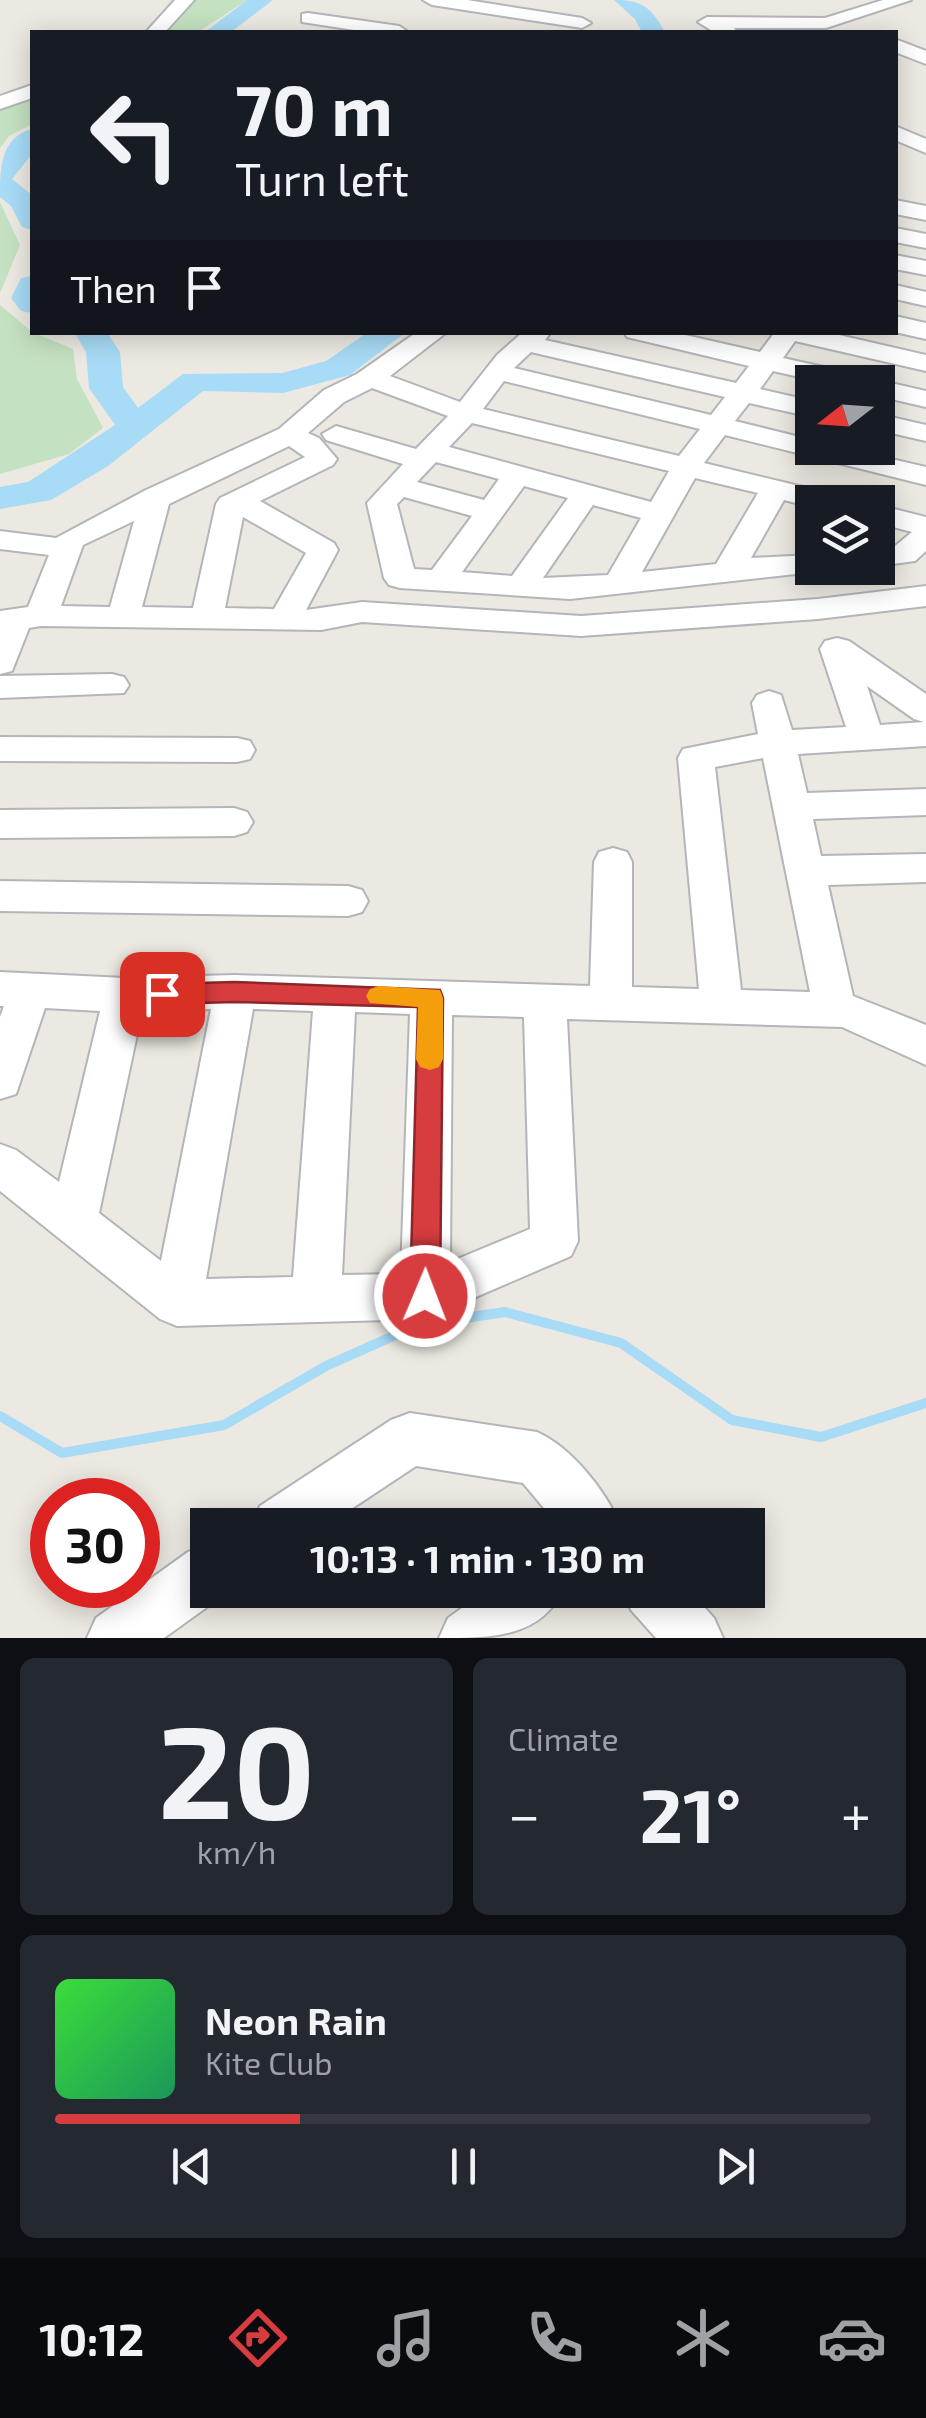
<!DOCTYPE html>
<meta charset="utf-8">
<style>
:root{--surface:#171b24;--page:#242831;--text:#f1f3f6;--muted:#9ea1a6;--line:#363941;--accent:#d73c3f}
body{margin:0;font-family:"Exo 2",sans-serif;background:var(--page);color:var(--text);height:100vh;display:flex;flex-direction:column;font-size:38px;white-space:nowrap}
*{box-sizing:border-box;margin:0}
p{font-size:32px;color:var(--muted)}
.icon{flex:none;width:55px;height:55px;fill:none;stroke:currentColor;stroke-width:2;stroke-linecap:round;stroke-linejoin:round}
.map{position:relative;height:1638px;overflow:hidden}
.sheet{display:flex;flex-direction:column;gap:20px;padding:20px;background:#0d0f14;flex:1}
.sheet>*{flex:none}
.hud{position:absolute;left:30px;top:30px;width:868px;height:305px;border-radius:0px;box-shadow:0 5px 25px #0003;background:#171b24;color:var(--text);overflow:hidden}
.needle{width:65px;rotate:253deg}
.buttons{position:absolute;left:795px;top:365px;display:grid;gap:20px}
.buttons a{display:grid;place-items:center;width:100px;height:100px;border-radius:0px;background:var(--surface);box-shadow:0 5px 25px #0003;font-size:50px}
.speed{position:absolute;left:30px;top:1478px;display:flex;gap:20px;font-size:50px;font-weight:700;text-align:center}
.speed>*{display:grid;place-content:center;width:130px;height:130px;border-radius:50%;background:var(--surface);box-shadow:0 5px 25px #0003;line-height:1}
.speed .limit{border:15px solid #d22;background:#fff;color:#111}
.pin{position:absolute;display:grid;place-items:center;width:85px;height:85px;color:#fff;margin:-42px;border-radius:20px;box-shadow:0 5px 15px #0006}
.me{position:absolute;width:110px;margin:-55px;rotate:1deg;stroke-linejoin:round;filter:drop-shadow(0 0 8px #0008)}
.turn{display:flex;align-items:center;gap:35px;height:210px;padding:0 40px;font-size:45px}
.turn .icon{width:130px;height:130px;stroke-width:2.5}
.turn b{display:block;font-size:70px;line-height:85px}
.then{display:flex;align-items:center;height:95px;padding:0 40px;background:#0003;gap:20px;font-size:38px}
.big{font-size:75px;font-weight:700;line-height:1.1}
.sheet .widget{flex:1;display:flex;flex-direction:column;justify-content:center;gap:15px;min-width:0;padding:0 35px;border-radius:15px;background:var(--page)}
.sheet .dial{align-items:center;gap:0}
.dial b{font-size:130px;line-height:1}
.song{display:flex;align-items:center;gap:30px}
.cover{width:120px;height:120px;border-radius:15px;background:linear-gradient(135deg,hsl(120 70% 55%),hsl(150 70% 35%))}
.played{height:10px;border-radius:5px;background:linear-gradient(90deg,var(--accent) 30%,var(--line) 30%)}
.keys{display:flex;justify-content:space-around;direction:ltr}
.heat{display:flex;justify-content:space-between;align-items:center;font-size:55px;direction:ltr}
.sheet .tiles{flex:1;display:grid;gap:20px;grid-template-columns:1fr 1fr}
.widget:last-child{grid-column:span 2}
.trip{position:absolute;left:190px;top:1508px;width:575px;height:100px;border-radius:0px;background:var(--surface);box-shadow:0 5px 25px #0003;font-weight:700;line-height:100px;text-align:center}
.tabs{display:flex;height:160px;justify-content:space-around;align-items:center;background:#090b0e;color:var(--muted)}
.tabs .icon{width:70px;height:70px}
.tabs .selected{color:var(--accent)}
.tabs b{font-size:45px;color:var(--text)}
.map>svg:first-child{display:block}
.green{fill:#c4e1c1}
.lines{fill:none;stroke-linecap:round;stroke-linejoin:round}
.stream{stroke:#a8dbf6;stroke-width:10}
.river{fill:#a8dbf6;fill-rule:evenodd}
.minor-casing{stroke:#b3b5b8;stroke-width:4}
.minor{fill:#fff;fill-rule:evenodd}
.route{fill:#d73c3f;stroke:#8c2729;stroke-width:2.5}
.slow{fill:#f59e0b}
</style>
<div class="map">
<svg width="926" height="1638" viewBox="0 0 926 1638">
<rect width="100%" height="100%" fill="#ece9e2"/>
<g class="green">
<polygon points="184,0 247,0 198,32 155,32"/>
<polygon points="32,90 32,124 9,136 0,148 0,103"/>
<polygon points="0,202 20,245 0,293"/>
<polygon points="0,305 32,332 73,349 77,379 103,428 69,454 0,474"/>
</g>
<g class="lines">
<polyline class="stream" points="0,1416 62,1453 224,1425 326,1366 418,1325 505,1312 621,1343 732,1420 821,1437 926,1403"/>
<g class="river">
<polygon points="247,0 273,0 231,32 205,32"/>
<path d="M614,0C642,0 651,7 665,32H642L635,19Z"/>
<path d="M32,129V154L12,179L32,195V230L22,227L11,206L0,197C0,170 0,137 32,129Z"/>
<polygon points="32,276 32,313 21,311 11,298 21,278"/>
<polygon points="74,332 107,332 120,352 123,387 138,408 183,374 282,373 326,361 368,332 406,332 350,375 283,393 203,391 108,466 51,500 0,509 0,487 28,482 115,425 89,388 86,352"/>
</g>
<defs>
<g id="minor">
<polygon points="175,0 194,0 165,32 146,32"/>
<polygon points="423,0 467,0 582,18 591,23 582,28 432,5"/>
<polygon points="883,0 911,0 826,28 734,28 737,32 714,32 698,22 707,17 825,18"/>
<polygon points="308,13 399,26 408,32 367,32 302,22 302,14"/>
<polygon points="895,39 926,51 926,64 895,52"/>
<polygon points="32,85 32,98 0,109 0,96"/>
<polygon points="895,126 926,139 926,153 895,140"/>
<polygon points="895,200 926,206 926,220 895,214"/>
<polygon points="895,228 926,234 926,248 895,242"/>
<polygon points="895,255 926,261 926,275 895,269"/>
<polygon points="895,285 926,292 926,306 895,299"/>
<polygon points="895,316 926,323 926,339 895,332"/>
<path d="M417,332H447L390,376L460,402L497,355L523,332H551L545,340L736,383L749,366L627,337L624,332H672L760,352L775,332H826L926,355V371L795,341L783,358L864,376L867,382H821L773,371L760,389L812,401V417L749,403L735,421L812,440V448H844L926,467V485L725,435L704,463L841,496L845,502H812V507L784,500L751,558L812,555V568H825L823,571L570,599L400,588L389,585L384,578L367,503L403,464L326,440L322,434L336,426L416,449L448,416L372,388L344,402L308,433L319,438L337,459L333,465L260,501L334,543L338,550L306,610L362,602L581,616L818,599L926,586V606L818,619L581,636L362,622L321,630L41,626L29,628L12,671L0,674V611L28,607L49,555L0,549V531L56,538L146,490L279,429L324,390L357,374ZM531,352L725,397L711,415L514,368ZM504,381L700,429L679,456L483,409ZM472,423L669,471L651,502L449,447ZM289,446L305,457L220,498L216,504L193,608L142,607L169,504ZM436,462L499,479L484,500L417,482ZM695,478L758,493L716,564L642,572ZM524,486L568,498L512,576L462,572ZM404,497L472,516L432,570L414,569L397,504ZM593,505L641,518L608,575L543,578ZM243,517L306,553L274,609L225,608ZM134,521L110,607L61,606L83,545Z"/>
<polygon points="878,380 926,391 926,407 878,396 878,382 868,382"/>
<polygon points="878,414 926,425 926,441 878,430"/>
<polygon points="878,505 926,517 926,551 915,561 878,566 878,548 895,546 912,532 878,523"/>
<path d="M837,638L849,641L926,694V746L798,754L807,793L926,789V815L813,819L821,856L926,854V882L828,885L853,996L926,1025V1065L842,1027L567,1019L578,1241L571,1256L425,1319L177,1326L160,1319L0,1191V1144L16,1150L59,1182L100,1011L45,1008L16,1094L0,1099V1017L4,1006H0V972L125,978L235,975L590,986L594,862L599,852L613,848L627,852L632,862V987L699,989L678,758L683,749L758,734L752,703L757,695L769,691L781,695L792,730L846,727L820,649L825,641ZM867,686L914,719L924,722L880,725ZM763,758L810,992L741,990L715,767ZM211,1009L161,1261L99,1213L142,1011ZM253,1009L313,1011L293,1277L206,1279ZM355,1012L410,1014L401,1274L342,1275ZM452,1015L524,1017L530,1229L450,1262Z"/>
<polygon points="112,674 124,677 129,685 124,693 0,698 0,676"/>
<polygon points="0,737 237,738 250,741 255,750 250,759 237,762 0,761"/>
<polygon points="234,808 247,812 253,822 247,832 234,836 0,838 0,810"/>
<polygon points="0,881 348,886 362,890 368,901 362,912 348,916 0,911"/>
<path d="M410,1413L537,1432C571,1447 606,1491 620,1525H558L523,1483L416,1466L327,1525H252L260,1506L391,1420Z"/>
<polygon points="208,1544 208,1590 228,1592 164,1638 87,1638 96,1618 188,1552"/>
<path d="M487,1590H563C540,1638 491,1638 439,1638L448,1618Z"/>
<polygon points="623,1590 689,1590 714,1618 723,1638 656,1638 631,1610"/>
</g>
</defs>
<use href="#minor" class="minor-casing"/>
<use href="#minor" class="minor"/>
</g>
<polygon class="route" points="235,982 440,990 443,998 440,1296 436,1306 425,1310 414,1306 410,1296 418,1007 235,1002 162,1004 153,1001 149,994 153,987 162,984"/>
<polygon class="slow" points="379,986 440,990 443,998 443,1059 439,1067 430,1070 420,1067 416,1059 418,1007 370,1003 366,996 370,989"/>
</svg>
<div class="buttons">
<a><svg class="needle" viewBox="-14 -14 28 28"><path d="M0-13l5 13h-10z" fill="#e53935"/><path d="M0 13l5-13h-10z" fill="#9ea1a6"/></svg></a>
<a><svg class="icon" aria-label="layers" viewBox="0 0 24 24"><path d="M12 4l9 5-9 5-9-5zM3 14l9 5 9-5"/></svg></a>
</div>
<div class="speed"><div class="limit">30</div></div>
<div class="pin" style="left:162px;top:994px;background:#d93025"><svg class="icon" aria-label="arrive" viewBox="0 0 24 24"><path d="M6 21V4h12l-3 4 3 4H6"/></svg></div>
<svg class="me" style="left:425px;top:1296px" viewBox="-20 -20 40 40"><circle r="17" fill="#d73c3f" stroke="#fff" stroke-width="3"/><path d="M0-11L8 9 0 5-8 9z" fill="#fff"/></svg>
<div class="trip">10:13 · 1 min · 130 m</div>
<div class="hud">
<div class="turn"><svg class="icon" aria-label="left" viewBox="0 0 24 24"><path d="M17 20v-9H6M10 6l-5 5 5 5"/></svg><div><b>70 m</b>Turn left</div></div>
<div class="then">Then<svg class="icon" aria-label="arrive" viewBox="0 0 24 24"><path d="M6 21V4h12l-3 4 3 4H6"/></svg></div>
</div>
</div>
<section class="sheet">
<div class="tiles">
<div class="widget dial"><b>20</b><p>km/h</p></div>
<div class="widget"><p>Climate</p>
<div class="heat"><a>−</a><b class="big">21°</b><a>+</a></div>
</div>
<div class="widget">
<div class="song"><i class="cover"></i><div><b>Neon Rain</b><p>Kite Club</p></div></div>
<div class="played"></div>
<div class="keys"><svg class="icon" aria-label="previous" viewBox="0 0 24 24"><path d="M18 5L8 12l10 7zM5 5v14"/></svg><svg class="icon" aria-label="pause" viewBox="0 0 24 24"><path d="M8 5v14M16 5v14"/></svg><svg class="icon" aria-label="next" viewBox="0 0 24 24"><path d="M6 5l10 7-10 7zM19 5v14"/></svg></div>
</div>
</div>
</section>
<nav class="tabs">
<b>10:12</b>
<svg class="icon selected" aria-label="directions" viewBox="0 0 24 24"><path d="M12 3l9 9-9 9-9-9zM9 14v-3h6M13 9l2 2-2 2"/></svg>
<svg class="icon" aria-label="music" viewBox="0 0 24 24"><path d="M9 18V5l10-2v13"/><circle cx="6" cy="18" r="3"/><circle cx="16" cy="16" r="3"/></svg>
<svg class="icon" aria-label="phone" viewBox="0 0 24 24"><path d="M5 4h4l2 5-3 2q2 4 5 5l2-3 5 2v4C11 20 4 13 5 4z"/></svg>
<svg class="icon" aria-label="climate" viewBox="0 0 24 24"><path d="M12 3v18M4 7l16 10M4 17L20 7"/></svg>
<svg class="icon" aria-label="car" viewBox="0 0 24 24"><path d="M5 17H2v-5l4-1 3-4h7l3 4 3 1v5h-3M9 17h6M6 11h13"/><circle cx="7" cy="17" r="2"/><circle cx="17" cy="17" r="2"/></svg>
</nav>
